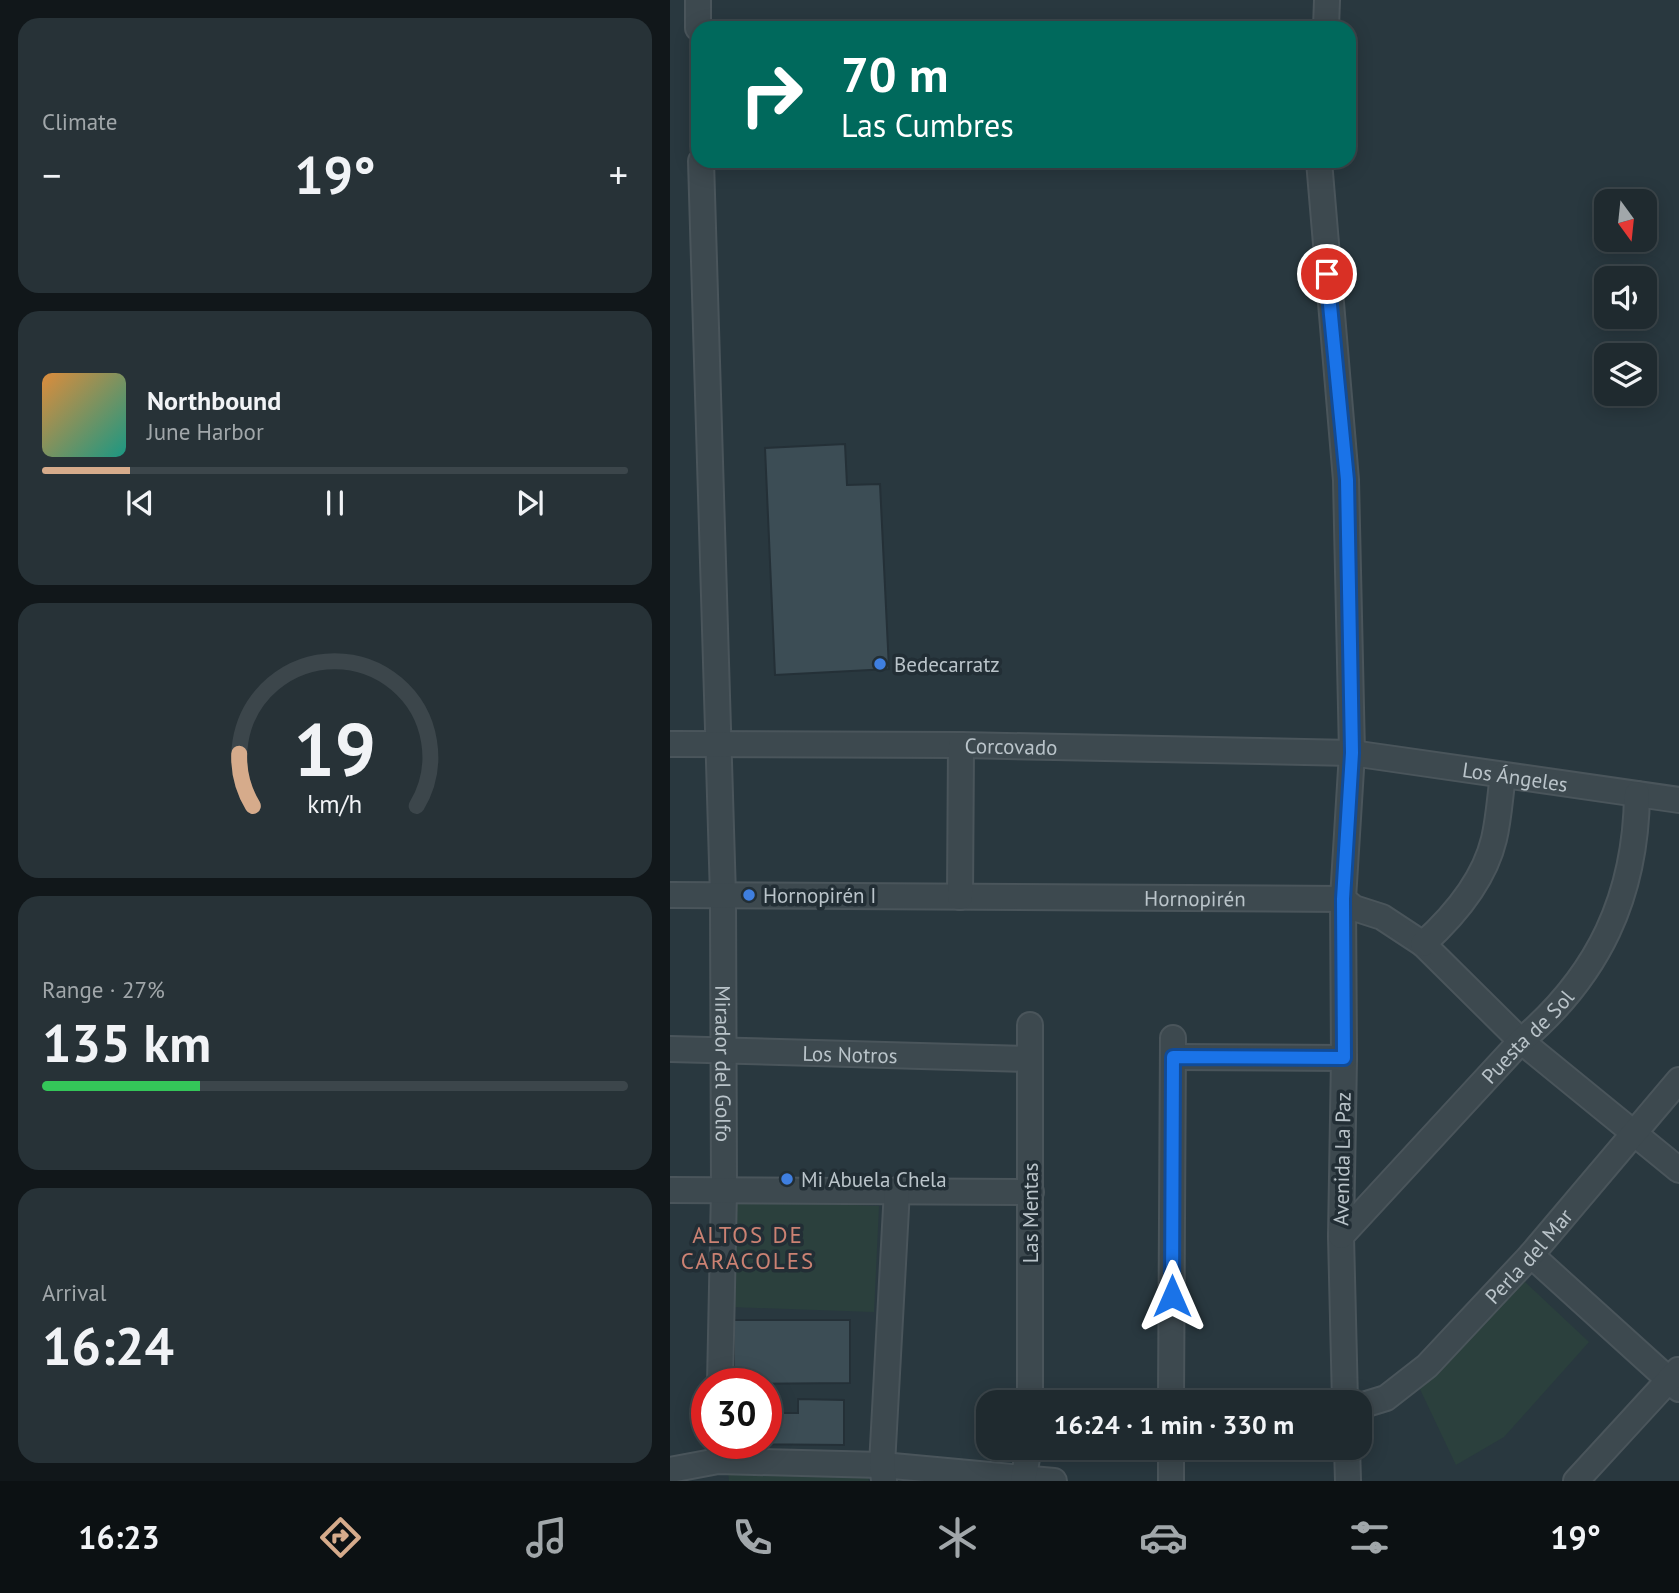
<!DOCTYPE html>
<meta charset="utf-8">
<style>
:root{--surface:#1f2a2f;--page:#273237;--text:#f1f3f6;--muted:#a1a7aa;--line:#3c464b;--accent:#d6ab8b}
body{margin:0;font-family:"PT Sans",sans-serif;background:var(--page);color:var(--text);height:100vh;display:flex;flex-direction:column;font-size:26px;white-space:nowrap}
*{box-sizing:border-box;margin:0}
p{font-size:23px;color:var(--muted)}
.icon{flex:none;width:38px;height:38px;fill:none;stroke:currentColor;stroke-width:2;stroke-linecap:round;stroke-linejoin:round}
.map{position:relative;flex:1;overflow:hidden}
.details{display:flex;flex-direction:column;gap:18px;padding:18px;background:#11171a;width:670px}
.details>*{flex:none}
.guide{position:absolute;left:21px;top:21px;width:665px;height:147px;border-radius:21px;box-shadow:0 4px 18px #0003,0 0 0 2px var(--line);background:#00695c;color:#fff;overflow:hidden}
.needle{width:46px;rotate:165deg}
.fabs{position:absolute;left:924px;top:189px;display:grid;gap:14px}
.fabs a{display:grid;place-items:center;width:63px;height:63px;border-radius:14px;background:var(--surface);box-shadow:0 4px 18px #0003,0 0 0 2px var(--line);font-size:35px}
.speed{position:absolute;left:21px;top:1368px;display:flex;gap:14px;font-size:35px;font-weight:700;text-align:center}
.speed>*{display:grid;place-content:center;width:91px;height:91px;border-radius:50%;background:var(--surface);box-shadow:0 4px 18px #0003,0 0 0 2px var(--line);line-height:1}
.speed .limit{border:10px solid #d22;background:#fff;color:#111}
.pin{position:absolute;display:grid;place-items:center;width:60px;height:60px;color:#fff;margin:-30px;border:4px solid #fff;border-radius:50%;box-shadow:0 2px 7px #0007}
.me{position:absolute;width:77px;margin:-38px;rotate:0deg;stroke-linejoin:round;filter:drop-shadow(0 0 5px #0008)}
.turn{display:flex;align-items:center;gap:24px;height:147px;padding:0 35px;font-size:32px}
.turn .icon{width:91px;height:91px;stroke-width:2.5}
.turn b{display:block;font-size:49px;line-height:60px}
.big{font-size:52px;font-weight:700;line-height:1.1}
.details .widget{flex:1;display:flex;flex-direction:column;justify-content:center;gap:10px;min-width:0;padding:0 24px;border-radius:21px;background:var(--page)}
.details .dial{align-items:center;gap:0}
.dial svg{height:182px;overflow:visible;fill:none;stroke:var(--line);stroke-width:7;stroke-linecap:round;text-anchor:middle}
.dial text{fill:var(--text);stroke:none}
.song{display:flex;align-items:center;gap:21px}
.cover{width:84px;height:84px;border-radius:10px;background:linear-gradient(135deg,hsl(30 70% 55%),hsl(170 70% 35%))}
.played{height:7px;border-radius:4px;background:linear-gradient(90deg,var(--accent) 15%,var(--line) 15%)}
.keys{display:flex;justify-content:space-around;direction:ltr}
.heat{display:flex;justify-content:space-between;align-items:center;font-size:38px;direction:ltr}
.charge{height:10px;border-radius:5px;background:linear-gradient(90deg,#34c759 27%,var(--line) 0)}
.trip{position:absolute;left:306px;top:1390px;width:396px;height:70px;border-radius:21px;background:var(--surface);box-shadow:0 4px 18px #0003,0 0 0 2px var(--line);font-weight:700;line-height:70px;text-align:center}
.tabs{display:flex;height:112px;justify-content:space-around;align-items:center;background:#0c1113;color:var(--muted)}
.tabs .icon{width:49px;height:49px}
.tabs .selected{color:var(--accent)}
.tabs b{font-size:32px;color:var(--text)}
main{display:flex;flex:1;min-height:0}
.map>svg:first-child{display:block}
.green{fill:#2b403d}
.building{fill:#3c4d55;stroke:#243037;stroke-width:2}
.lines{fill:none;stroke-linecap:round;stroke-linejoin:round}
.minor-casing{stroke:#4a555b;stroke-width:28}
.minor{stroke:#3d494f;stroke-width:24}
.route-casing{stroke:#114b97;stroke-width:18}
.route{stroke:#1a73e8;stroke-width:12}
.shop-dot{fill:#3f7fe0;stroke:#222e35;stroke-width:2.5}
.labels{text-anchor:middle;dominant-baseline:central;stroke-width:7;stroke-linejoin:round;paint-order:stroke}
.poi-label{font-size:21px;fill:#bac4ca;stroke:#222e35;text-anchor:start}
.street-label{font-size:21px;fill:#bac4ca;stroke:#222e35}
.neighbourhood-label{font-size:23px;letter-spacing:2px;fill:#cb8273;stroke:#222e35}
</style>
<main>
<section class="details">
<div class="widget"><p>Climate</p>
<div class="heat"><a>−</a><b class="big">19°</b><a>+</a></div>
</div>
<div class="widget">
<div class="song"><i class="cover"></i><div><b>Northbound</b><p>June Harbor</p></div></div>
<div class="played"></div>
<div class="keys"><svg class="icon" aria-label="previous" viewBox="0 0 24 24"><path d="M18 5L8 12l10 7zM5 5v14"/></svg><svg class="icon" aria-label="pause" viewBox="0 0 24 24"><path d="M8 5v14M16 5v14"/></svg><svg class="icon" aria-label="next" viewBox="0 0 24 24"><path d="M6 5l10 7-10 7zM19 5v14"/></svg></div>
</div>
<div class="widget dial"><svg viewBox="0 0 100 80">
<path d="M14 69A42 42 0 1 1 86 69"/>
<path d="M14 69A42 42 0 0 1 8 46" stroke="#d6ab8b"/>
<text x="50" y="56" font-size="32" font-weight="700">19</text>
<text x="50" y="72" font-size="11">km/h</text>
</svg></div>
<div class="widget"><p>Range · 27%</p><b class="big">135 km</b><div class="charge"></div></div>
<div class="widget"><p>Arrival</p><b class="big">16:24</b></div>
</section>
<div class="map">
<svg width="1009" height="1481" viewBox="0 0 1009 1481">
<rect width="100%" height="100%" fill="#29383f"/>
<g class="green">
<polygon points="64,1200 209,1206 204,1312 60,1307"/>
<polygon points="853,1280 919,1342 834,1437 786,1465 748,1385"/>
<polygon points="58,1471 198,1476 199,1481 59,1481"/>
</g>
<g class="building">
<polygon points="175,444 177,485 210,484 219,669 105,675 95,448"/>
<polygon points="64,1320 180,1320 180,1383 64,1384"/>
<polygon points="128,1399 174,1400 174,1445 69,1444 96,1444 96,1413 128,1413"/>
</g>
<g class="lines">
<defs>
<g id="minor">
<polyline points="28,0 28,28"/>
<polyline points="656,28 657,0"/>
<path id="s1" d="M31,161L53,896L54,1190L50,1384"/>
<polyline points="649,161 676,480 682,753 673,899 674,1058 671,1236 675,1402"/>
<path id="s2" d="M0,744L291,745L682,753L1009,800"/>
<path id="s3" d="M0,895L673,899L684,908L712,917L753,944L851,1041L1009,1170"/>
<polyline points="290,897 291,745"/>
<path d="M753,944C784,916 814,881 824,839C829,818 830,796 833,775"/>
<path id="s4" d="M0,1049L360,1059"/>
<polyline points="503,1057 674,1058"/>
<polyline points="0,1190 361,1192"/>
<path id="s5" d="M671,1236L851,1041C929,975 966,896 967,794"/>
<polyline points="861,1255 1009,1389"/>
<polyline points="360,1402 360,1025"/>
<polyline points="501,1402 503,1038"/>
<path id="s6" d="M690,1406L716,1398L757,1366L861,1255L1009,1080"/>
<polyline points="677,1447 678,1481"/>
<polyline points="0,1470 48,1461 212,1465 384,1481"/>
<polyline points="214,1480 212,1465 227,1190"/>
<polyline points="353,1481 359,1447"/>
<polyline points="501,1481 501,1447"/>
<polyline points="906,1481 1008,1370"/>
</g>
</defs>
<use href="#minor" class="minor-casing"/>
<use href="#minor" class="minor"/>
</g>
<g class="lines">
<defs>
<polyline id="route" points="502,1296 503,1057 674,1058 673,899 682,753 681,698 677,480 657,274"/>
</defs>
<use href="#route" class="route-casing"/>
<use href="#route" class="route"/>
</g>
<g class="shop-dot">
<circle cx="210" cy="664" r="7"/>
<circle cx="79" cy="895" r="7"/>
<circle cx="117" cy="1179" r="7"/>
</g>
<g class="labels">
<g class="poi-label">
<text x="224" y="664">Bedecarratz</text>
<text x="93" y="895">Hornopirén I</text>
<text x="131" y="1179">Mi Abuela Chela</text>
</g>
<g class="street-label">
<text stroke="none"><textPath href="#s2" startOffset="341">Corcovado</textPath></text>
<text stroke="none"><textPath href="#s2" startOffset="847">Los Ángeles</textPath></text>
<text stroke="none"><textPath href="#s3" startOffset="525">Hornopirén</textPath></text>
<text stroke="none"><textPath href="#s5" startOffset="273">Puesta de Sol</textPath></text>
<text stroke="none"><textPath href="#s4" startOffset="180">Los Notros</textPath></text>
<text stroke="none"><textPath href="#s1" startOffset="903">Mirador del Golfo</textPath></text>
<text transform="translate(672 1159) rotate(-89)">Avenida La Paz</text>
<text transform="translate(360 1213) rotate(-90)">Las Mentas</text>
<text stroke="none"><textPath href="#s6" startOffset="229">Perla del Mar</textPath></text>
</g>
<g class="neighbourhood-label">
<text x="78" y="1234">ALTOS DE<tspan x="78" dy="26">CARACOLES</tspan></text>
</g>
</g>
</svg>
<div class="fabs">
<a><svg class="needle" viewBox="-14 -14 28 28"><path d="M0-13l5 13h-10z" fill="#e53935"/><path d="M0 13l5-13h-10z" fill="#a1a7aa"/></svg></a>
<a><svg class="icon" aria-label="sound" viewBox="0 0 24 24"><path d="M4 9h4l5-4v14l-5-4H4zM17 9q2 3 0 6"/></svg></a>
<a><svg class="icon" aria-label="layers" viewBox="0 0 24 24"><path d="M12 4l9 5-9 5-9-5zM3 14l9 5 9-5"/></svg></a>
</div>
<div class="speed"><div class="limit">30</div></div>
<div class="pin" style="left:657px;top:274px;background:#d93025"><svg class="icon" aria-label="arrive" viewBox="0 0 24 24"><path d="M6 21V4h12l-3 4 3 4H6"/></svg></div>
<svg class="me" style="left:502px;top:1296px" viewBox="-20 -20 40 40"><path d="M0-17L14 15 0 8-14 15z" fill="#1a73e8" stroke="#fff" stroke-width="4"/></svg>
<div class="trip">16:24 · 1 min · 330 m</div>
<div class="guide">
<div class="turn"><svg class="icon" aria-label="right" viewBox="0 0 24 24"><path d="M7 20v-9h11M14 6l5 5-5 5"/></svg><div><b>70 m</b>Las Cumbres</div></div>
</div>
</div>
</main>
<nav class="tabs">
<b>16:23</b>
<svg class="icon selected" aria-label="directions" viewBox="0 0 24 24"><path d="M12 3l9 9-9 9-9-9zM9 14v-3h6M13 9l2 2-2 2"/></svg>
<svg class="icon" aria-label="music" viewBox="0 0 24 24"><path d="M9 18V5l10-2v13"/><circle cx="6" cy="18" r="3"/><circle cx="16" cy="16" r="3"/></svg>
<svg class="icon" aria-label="phone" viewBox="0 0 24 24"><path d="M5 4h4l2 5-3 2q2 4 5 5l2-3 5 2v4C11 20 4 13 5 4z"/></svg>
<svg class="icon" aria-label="climate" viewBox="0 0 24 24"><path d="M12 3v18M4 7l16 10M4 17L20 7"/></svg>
<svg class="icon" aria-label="car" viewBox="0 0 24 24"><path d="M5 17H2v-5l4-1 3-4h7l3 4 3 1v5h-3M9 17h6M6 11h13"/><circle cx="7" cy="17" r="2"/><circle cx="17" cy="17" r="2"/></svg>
<svg class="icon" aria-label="filters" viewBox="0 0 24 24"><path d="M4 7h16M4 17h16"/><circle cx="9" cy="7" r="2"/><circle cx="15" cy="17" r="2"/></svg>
<b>19°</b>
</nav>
